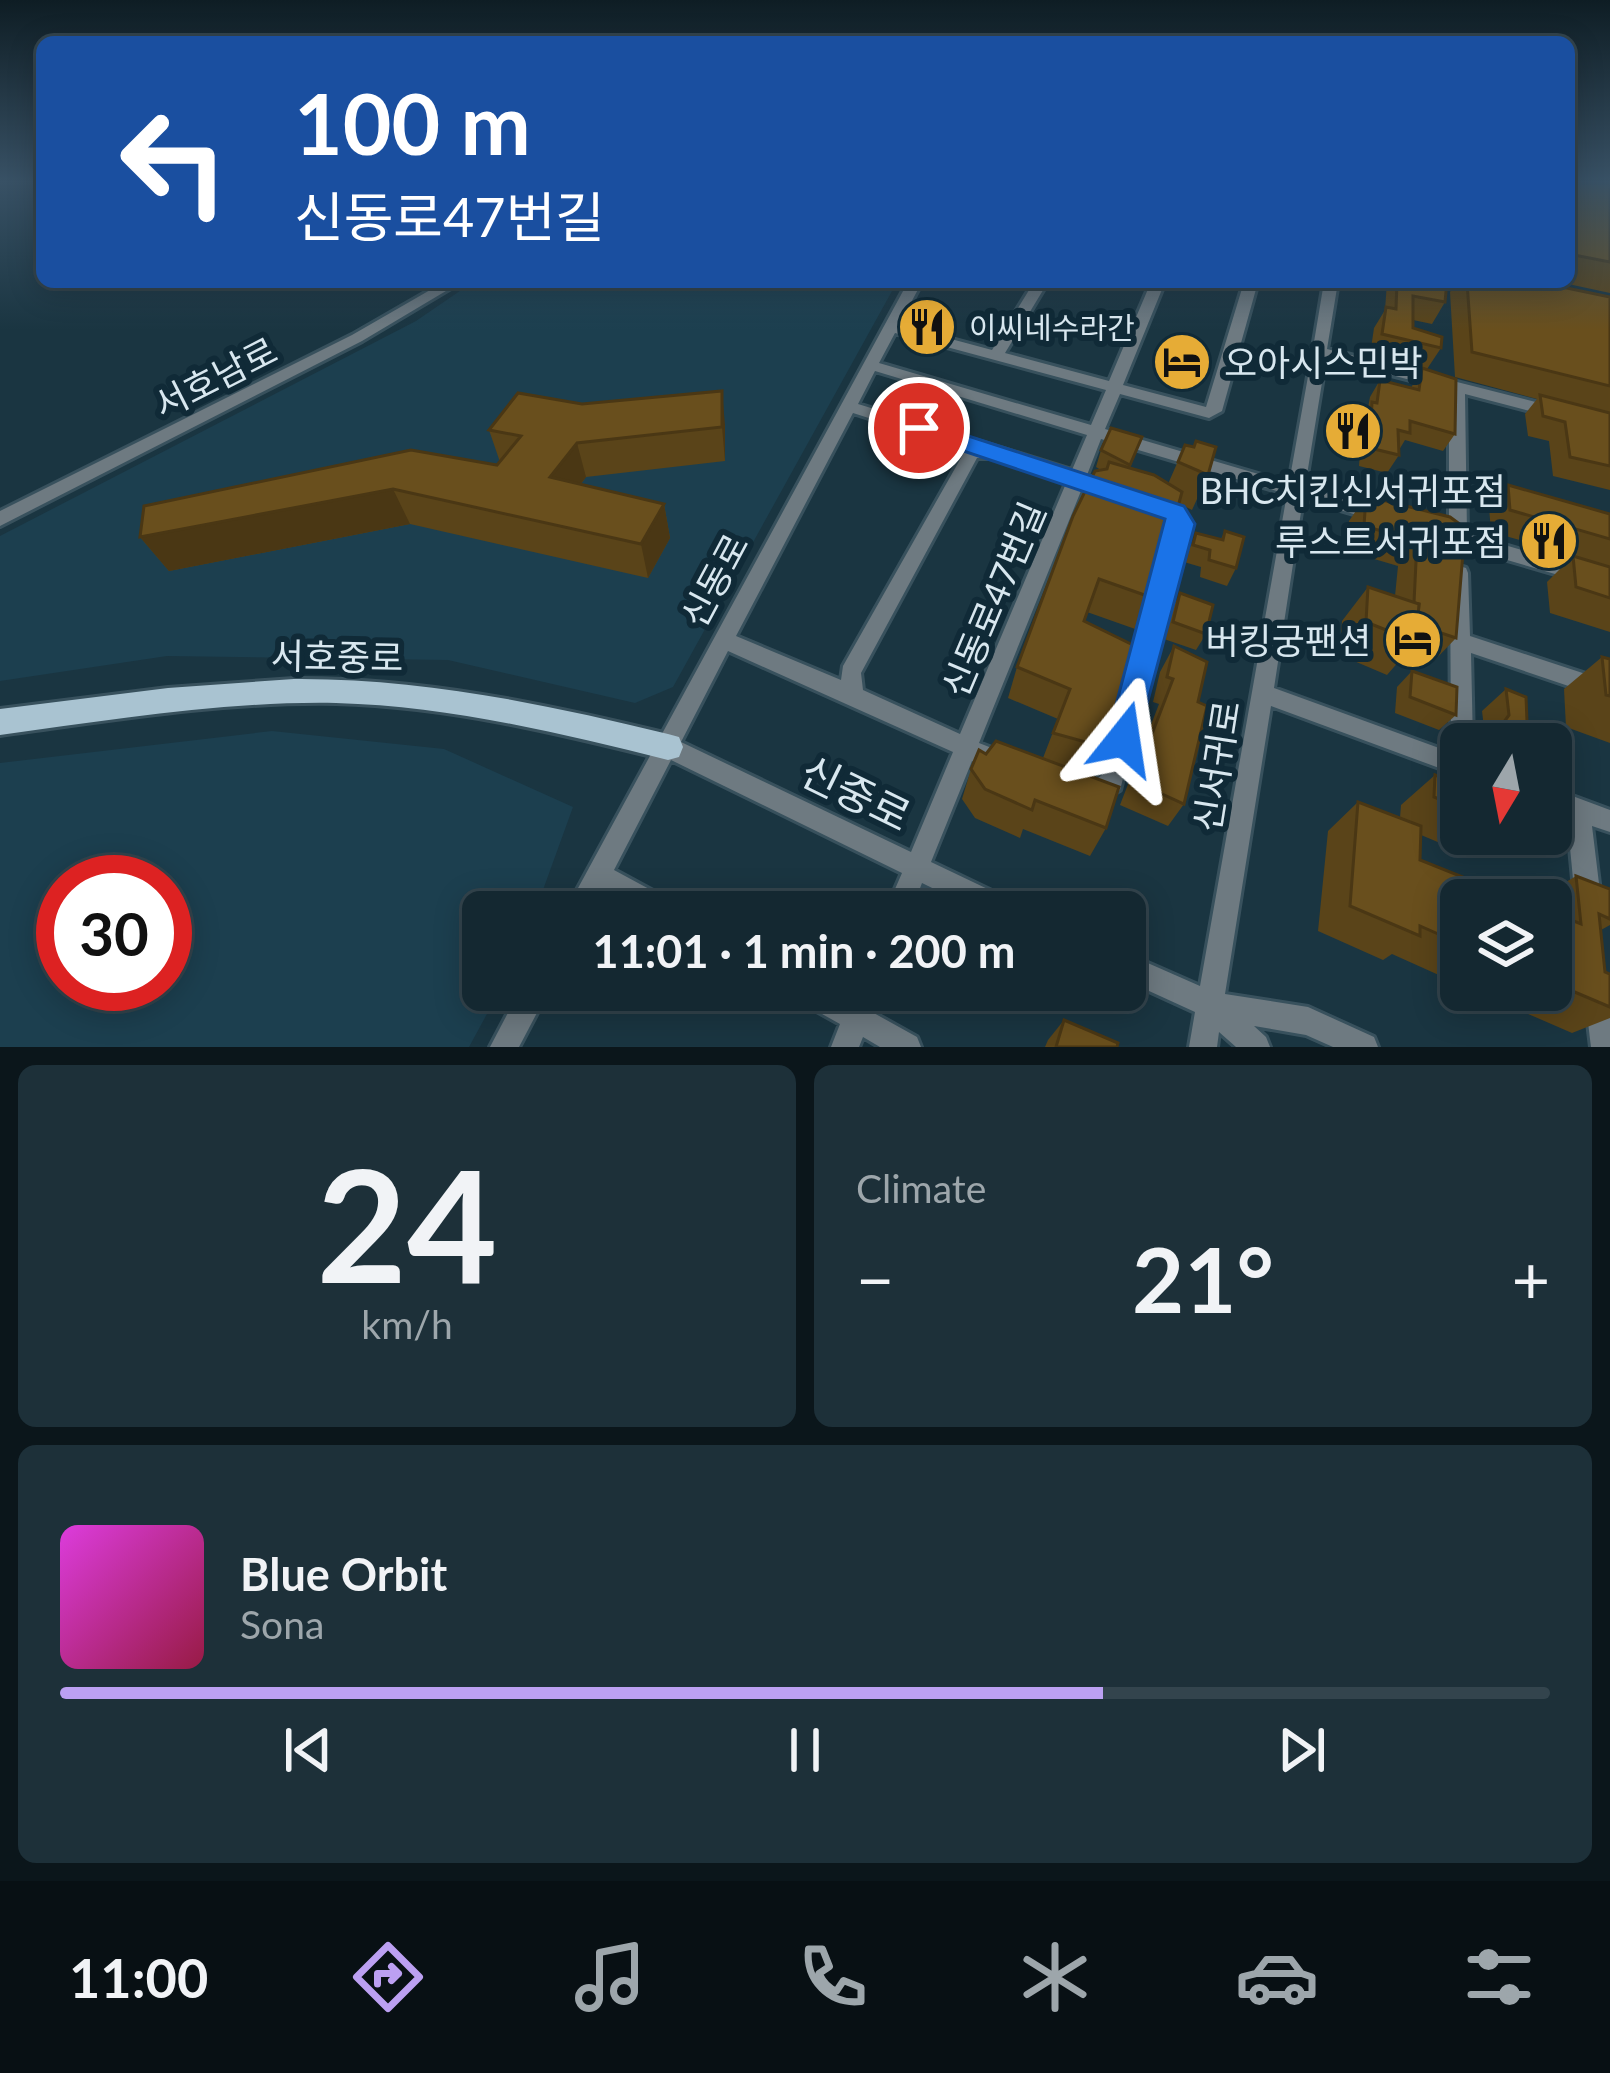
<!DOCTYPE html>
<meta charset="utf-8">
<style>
:root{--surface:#142831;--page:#1d3039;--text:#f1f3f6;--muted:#9da6ab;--line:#33444d;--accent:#bca0f2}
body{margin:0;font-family:Lato,"Noto Sans KR",sans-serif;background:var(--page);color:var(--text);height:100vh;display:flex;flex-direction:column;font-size:45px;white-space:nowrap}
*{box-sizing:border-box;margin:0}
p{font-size:39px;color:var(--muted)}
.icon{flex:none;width:66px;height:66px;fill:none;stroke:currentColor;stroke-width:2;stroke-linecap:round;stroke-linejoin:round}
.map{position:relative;height:1047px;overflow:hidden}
.side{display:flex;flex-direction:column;gap:18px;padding:18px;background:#0b161b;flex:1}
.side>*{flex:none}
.hud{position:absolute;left:36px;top:36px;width:1539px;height:252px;border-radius:18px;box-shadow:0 6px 30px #0003,0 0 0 3px var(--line);background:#1a4fa0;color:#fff;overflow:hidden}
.needle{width:78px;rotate:190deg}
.controls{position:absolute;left:1440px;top:723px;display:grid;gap:24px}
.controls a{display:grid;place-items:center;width:132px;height:132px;border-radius:18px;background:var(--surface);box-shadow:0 6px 30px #0003,0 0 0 3px var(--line);font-size:60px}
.speed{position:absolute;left:36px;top:855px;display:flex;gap:24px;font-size:60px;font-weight:700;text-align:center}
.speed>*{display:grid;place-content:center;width:156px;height:156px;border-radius:50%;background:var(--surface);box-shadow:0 6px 30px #0003,0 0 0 3px var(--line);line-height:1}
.speed .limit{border:18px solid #d22;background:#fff;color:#111}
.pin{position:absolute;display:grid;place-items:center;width:102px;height:102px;color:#fff;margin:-51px;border:6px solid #fff;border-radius:50%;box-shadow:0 3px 12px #0007}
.me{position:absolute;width:132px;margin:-66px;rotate:15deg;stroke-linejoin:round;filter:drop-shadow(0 0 9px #0008)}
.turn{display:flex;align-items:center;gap:42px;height:252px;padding:0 60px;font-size:54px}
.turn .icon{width:156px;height:156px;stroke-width:2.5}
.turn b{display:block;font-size:84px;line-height:102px}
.big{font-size:90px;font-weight:700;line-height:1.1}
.side .tile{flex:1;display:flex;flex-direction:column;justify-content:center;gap:18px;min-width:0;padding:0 42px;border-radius:18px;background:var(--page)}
.side .dial{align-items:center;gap:0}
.dial b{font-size:156px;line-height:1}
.song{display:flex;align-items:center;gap:36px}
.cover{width:144px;height:144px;border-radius:18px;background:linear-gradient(135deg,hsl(300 70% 55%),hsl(340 70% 35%))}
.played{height:12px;border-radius:6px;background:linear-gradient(90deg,var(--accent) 70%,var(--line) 70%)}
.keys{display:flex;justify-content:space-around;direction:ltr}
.heat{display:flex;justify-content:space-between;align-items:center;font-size:66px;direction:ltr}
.side .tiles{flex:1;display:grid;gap:18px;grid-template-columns:1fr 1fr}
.tile:last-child{grid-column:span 2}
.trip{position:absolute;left:462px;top:891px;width:684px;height:120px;border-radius:18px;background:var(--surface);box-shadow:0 6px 30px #0003,0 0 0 3px var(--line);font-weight:700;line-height:120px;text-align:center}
.tabs{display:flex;height:192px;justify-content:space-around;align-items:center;background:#081014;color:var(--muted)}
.tabs .icon{width:84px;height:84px}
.tabs .active{color:var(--accent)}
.tabs b{font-size:54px;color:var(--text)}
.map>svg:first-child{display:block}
.built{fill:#1c3f4f;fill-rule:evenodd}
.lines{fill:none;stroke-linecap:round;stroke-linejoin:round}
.minor-casing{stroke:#38515d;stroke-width:6}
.major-casing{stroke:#38515d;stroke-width:6}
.minor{fill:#6e7a81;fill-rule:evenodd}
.major{fill:#a9c3d1;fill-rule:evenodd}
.wall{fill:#5a4419}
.shaded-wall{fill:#4a3714}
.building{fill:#694f1d;stroke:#4a3714;stroke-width:3}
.route{fill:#1a73e8;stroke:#114b97;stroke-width:3}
.labels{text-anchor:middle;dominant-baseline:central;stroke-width:12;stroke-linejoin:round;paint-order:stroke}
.far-poi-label{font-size:30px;fill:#d8e7ef;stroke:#102a37;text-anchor:start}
.poi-label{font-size:36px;fill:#d8e7ef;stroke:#102a37;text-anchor:end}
.street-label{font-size:36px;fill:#d8e7ef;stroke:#102a37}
.near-street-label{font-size:42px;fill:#d8e7ef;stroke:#102a37}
</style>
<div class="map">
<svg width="1610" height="1047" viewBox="0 0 1610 1047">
<rect width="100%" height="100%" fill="#1a3541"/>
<g class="built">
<polygon points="473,282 897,282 673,687 635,703 448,660 167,656 0,681 0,536 416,321"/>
<path d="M272,731L444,749L573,807L535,912H483V990H500L469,1047H0V763ZM63,882H165V984H63Z"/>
</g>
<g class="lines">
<defs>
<g id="minor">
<polygon points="444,282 461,282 362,341 0,526 0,511 352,335"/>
<path d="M908,282H922L899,325L992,350L1034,282H1048L1005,353L1109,381L1151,282H1165L1123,385L1206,407L1244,282H1258L1222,411L1209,418L1120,394L1105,429L1289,483L1312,354L1310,351L1313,348L1324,282H1338L1327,349L1559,408L1561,412L1553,417L1465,394L1467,534L1610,576V590L1466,548L1458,552L1451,550L1449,543L1436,539L1433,534L1436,529H1449V390L1326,358L1305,487L1387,511L1390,516L1381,522L1303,499L1274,688L1461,756V776L1271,706L1225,994L1308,1007L1374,1037L1378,1047H1333L1306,1035L1254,1026L1266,1037L1270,1047H1236L1219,1032L1217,1047H1189L1195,1012L1125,980V953L1200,986L1287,494L1101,439L1087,475L1181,507L1190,523L1120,790L1096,804L1040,788L972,761L931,862L1017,903L1021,912H981L922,883L911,912H885L902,873L671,760L614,870L675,903L679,912H641L603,891L592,912H565ZM895,333L1106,390L1091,425L879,363ZM875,371L1087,435L1072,470L858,404ZM853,413L966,449L843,666L841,680L736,636ZM977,458H996L1067,481L960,734L863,690L861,673ZM1083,486C1110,495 1153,501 1172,523L1102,775L1093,782L1040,767L979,743ZM728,651L953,752L911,852L681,742Z"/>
<polygon points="1459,566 1466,568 1468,573 1470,636 1610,682 1610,700 1471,653 1473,744 1461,744 1461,754 1454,751 1451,744 1450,573 1452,568"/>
<polygon points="1551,788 1610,810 1610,832 1592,826 1601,900 1597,909 1588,913 1579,909 1575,900 1567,816 1551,810"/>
<polygon points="1599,984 1610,992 1610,1047 1591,1047 1585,998 1589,988"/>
<polygon points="520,990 549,990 519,1047 490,1047"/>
<polygon points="793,990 833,990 850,999 853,990 881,990 872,1012 917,1037 921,1047 880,1047 863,1037 859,1047 831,1047 840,1024 797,1000"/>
</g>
<path id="major" d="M294,679C422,678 544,704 668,734L679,737L683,747L679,757L668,760C559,733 449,706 336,703C223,701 111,720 0,735V709L168,688Z"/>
</defs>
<use href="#minor" class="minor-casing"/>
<use href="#major" class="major-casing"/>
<use href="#minor" class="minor"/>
<use href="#major" class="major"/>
</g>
<g class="wall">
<polygon points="1569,183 1610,183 1610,293 1559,282 1569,282"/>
<polygon points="1387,282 1447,282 1445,302 1432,324 1413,320 1413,328 1441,348 1427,369 1455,434 1443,451 1405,440 1399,450 1399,455 1387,473 1359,466 1362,419 1368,408 1370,397 1380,380 1411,388 1421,369 1370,355 1374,328 1385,310"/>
<polygon points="1457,282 1538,282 1610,297 1610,490 1553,476 1549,441 1528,436 1525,414 1537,399 1455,377 1450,292"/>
<polygon points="725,425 725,461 586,477 581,484 664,504 670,538 648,578 410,524 169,571 140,537 497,465 500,462 489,430"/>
<polygon points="1142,437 1130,468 1168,484 1185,445 1208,475 1192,510 1178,503 1153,598 1138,630 1087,612 1084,621 1107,748 1092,777 1106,828 1090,856 1023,829 1020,838 975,818 962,799 971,769 986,754 1043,758 1058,719 1008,698 1017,667 1101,470 1096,467 1101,450"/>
<polygon points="1508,485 1610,514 1610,632 1550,613 1547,582 1573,556 1583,560 1555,550 1491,532 1489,507"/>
<polygon points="1366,496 1450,517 1456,638 1433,662 1407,652 1387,675 1340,655 1342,621 1368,587 1395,596 1398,566 1347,551 1349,521"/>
<polygon points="1225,531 1236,568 1227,586 1200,577 1201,567 1184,562 1196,533 1221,539"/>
<polygon points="1180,593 1206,634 1196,650 1164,639 1172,610"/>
<polygon points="1174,646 1198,702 1184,804 1168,826 1120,805 1159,704 1153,702 1160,672"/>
<polygon points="1602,657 1610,659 1610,743 1566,727 1564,689"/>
<polygon points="1412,671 1456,715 1439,730 1395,713 1397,687"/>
<polygon points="1506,689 1527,721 1563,749 1551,758 1551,744 1479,744 1485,736 1482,711"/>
<polygon points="1435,775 1461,785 1461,834 1491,834 1464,853 1421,835 1420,860 1461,900 1461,985 1392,954 1383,960 1318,931 1328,831 1358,802 1400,818 1401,805"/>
<polygon points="1576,876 1610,889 1610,925 1601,930 1605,972 1610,974 1610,1018 1572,1033 1473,990 1551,990 1551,900 1536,900"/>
<polygon points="928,990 971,990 963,1008"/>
<polygon points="1064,1020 1117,1047 1045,1047 1048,1040"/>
</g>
<g class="shaded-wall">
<polygon points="722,391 725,425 725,461 722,427"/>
<polygon points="577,443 586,477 560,511 550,477"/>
<polygon points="393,489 410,524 169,571 140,537"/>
<polygon points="664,504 670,538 648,578 641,544"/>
</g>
<g class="building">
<polygon points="1569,183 1610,183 1610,262 1569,254"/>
<polygon points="1397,282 1447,282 1445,302 1413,296 1413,328 1442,337 1441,348 1382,334 1386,307 1396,309"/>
<polygon points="1467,282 1538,282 1610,297 1610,386 1472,352"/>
<polygon points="1422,368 1456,379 1455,434 1410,421 1410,433 1398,430 1399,455 1370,448 1372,402 1377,403 1380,380 1419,390"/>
<polygon points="722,391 722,427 577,443 550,477 664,504 641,544 393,489 140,537 144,506 411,450 497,465 521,436 489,430 518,393 582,404"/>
<polygon points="1540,395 1610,413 1610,466 1570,457 1565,422 1543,416"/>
<polygon points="1111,428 1142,437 1130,465 1101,450"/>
<polygon points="1196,441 1216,447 1208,475 1178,462 1185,445 1194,447"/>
<polygon points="1109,462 1154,475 1182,492 1153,598 1099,579 1084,621 1135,646 1107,748 1053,733 1070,689 1017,667 1073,516 1095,471 1107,469"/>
<polygon points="1508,485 1610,514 1610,539 1510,510"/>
<polygon points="1366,496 1450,517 1465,528 1456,638 1417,625 1419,604 1414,603 1417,541 1364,526"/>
<polygon points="1225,531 1244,537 1236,568 1209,560 1210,550 1193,545 1196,533 1223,540"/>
<polygon points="1573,556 1610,567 1610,598 1576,587"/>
<polygon points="1368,587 1419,604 1416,642 1366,622"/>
<polygon points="1180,593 1213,605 1206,634 1173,622"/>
<polygon points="1174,646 1207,662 1198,702 1207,706 1184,804 1134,781 1173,679 1167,677"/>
<polygon points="1602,657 1610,659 1610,696 1606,695"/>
<polygon points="1412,671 1457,687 1456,715 1410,697"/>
<polygon points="1506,689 1526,697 1527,721 1562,734 1563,749 1501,726 1509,715"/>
<polygon points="996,741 1119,787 1106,828 1035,800 1032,810 985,789 971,769 979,750 986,754"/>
<polygon points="1435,775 1461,785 1461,808 1434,797"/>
<polygon points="1358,802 1421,826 1420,860 1520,900 1461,900 1461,944 1420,926 1420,936 1350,906"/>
<polygon points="1576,876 1610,889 1610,919 1599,914 1605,972 1610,974 1610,1007 1551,982 1551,912 1581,924"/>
<polygon points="1064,1020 1118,1043 1117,1047 1056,1047"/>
</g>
<linearGradient id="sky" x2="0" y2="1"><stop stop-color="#0e1d24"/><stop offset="0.55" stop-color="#385165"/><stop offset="1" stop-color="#385165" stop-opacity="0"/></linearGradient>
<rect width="1610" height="330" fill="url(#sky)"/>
<polygon class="route" points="919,420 1184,506 1195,524 1135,749 1124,754 1112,749 1107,739 1165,519 910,433 910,422"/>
<defs>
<symbol id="restaurant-disc" viewBox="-11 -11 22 22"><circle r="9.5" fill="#e6ac36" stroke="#102a37"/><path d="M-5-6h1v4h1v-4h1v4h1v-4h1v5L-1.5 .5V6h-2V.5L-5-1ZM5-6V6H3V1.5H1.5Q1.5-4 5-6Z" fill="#111"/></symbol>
<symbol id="hotel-disc" viewBox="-11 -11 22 22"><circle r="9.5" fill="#e6ac36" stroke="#102a37"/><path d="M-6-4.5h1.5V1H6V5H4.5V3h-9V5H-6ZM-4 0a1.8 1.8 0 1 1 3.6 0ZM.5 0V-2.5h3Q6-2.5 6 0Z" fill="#111"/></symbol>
</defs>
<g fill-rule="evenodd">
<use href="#restaurant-disc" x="894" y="294" width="66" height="66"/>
<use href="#hotel-disc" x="1149" y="329" width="66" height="66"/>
<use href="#restaurant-disc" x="1320" y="398" width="66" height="66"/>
<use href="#restaurant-disc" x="1516" y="508" width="66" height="66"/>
<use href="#hotel-disc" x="1380" y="607" width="66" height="66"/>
</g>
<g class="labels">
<g class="far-poi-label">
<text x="969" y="327">이씨네수라간</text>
</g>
<g class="poi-label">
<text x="1224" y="362" text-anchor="start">오아시스민박</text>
<text x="1353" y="490" text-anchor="middle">BHC치킨신서귀포점</text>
<text x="1507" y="541">루스트서귀포점</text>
<text x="1371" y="640">버킹궁팬션</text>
</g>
<g class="street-label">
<text transform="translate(215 377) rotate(-27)">서호남로</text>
<text transform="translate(714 580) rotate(-62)">신동로</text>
<text transform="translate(993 599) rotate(-67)">신동로47번길</text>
<text transform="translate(337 656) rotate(1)">서호중로</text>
<text transform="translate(1216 766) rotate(-81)">신서귀로</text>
</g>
<g class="near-street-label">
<text transform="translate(856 793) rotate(26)">신중로</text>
</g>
</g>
</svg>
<div class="controls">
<a><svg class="needle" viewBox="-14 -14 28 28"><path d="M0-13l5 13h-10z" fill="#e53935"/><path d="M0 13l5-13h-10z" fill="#9da6ab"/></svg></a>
<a><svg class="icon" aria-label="layers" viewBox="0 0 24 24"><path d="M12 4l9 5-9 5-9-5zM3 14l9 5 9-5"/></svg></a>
</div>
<div class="speed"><div class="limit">30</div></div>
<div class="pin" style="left:919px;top:428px;background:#d93025"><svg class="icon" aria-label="arrive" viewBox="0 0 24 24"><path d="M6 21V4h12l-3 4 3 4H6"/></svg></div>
<svg class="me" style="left:1124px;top:739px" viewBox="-20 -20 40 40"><path d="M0-17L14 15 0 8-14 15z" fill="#1a73e8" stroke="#fff" stroke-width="4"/></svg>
<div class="trip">11:01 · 1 min · 200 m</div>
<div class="hud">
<div class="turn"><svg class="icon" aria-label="left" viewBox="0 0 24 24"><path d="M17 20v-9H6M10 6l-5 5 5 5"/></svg><div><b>100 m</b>신동로47번길</div></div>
</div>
</div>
<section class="side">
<div class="tiles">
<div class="tile dial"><b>24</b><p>km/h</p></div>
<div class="tile"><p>Climate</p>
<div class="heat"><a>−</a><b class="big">21°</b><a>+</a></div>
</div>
<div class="tile">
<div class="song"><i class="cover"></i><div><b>Blue Orbit</b><p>Sona</p></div></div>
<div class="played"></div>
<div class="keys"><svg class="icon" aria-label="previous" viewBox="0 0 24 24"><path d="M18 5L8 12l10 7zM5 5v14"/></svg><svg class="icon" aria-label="pause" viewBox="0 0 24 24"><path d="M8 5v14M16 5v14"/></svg><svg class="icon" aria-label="next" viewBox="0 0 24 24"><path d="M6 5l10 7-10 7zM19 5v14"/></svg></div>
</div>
</div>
</section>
<nav class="tabs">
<b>11:00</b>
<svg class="icon active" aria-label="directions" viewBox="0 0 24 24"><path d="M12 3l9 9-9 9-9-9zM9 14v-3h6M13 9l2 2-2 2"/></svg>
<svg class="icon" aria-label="music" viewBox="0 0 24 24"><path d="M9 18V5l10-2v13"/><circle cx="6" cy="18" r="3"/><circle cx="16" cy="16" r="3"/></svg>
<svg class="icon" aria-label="phone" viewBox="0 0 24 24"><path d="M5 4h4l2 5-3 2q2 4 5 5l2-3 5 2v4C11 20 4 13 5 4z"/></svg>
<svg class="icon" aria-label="climate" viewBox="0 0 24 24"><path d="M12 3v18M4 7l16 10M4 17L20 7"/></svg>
<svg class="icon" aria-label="car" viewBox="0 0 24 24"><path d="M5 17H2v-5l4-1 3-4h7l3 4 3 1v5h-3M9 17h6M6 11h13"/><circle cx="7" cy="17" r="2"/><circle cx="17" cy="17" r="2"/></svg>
<svg class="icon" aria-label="filters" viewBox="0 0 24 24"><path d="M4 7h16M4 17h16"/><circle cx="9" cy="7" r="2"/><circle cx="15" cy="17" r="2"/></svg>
</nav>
